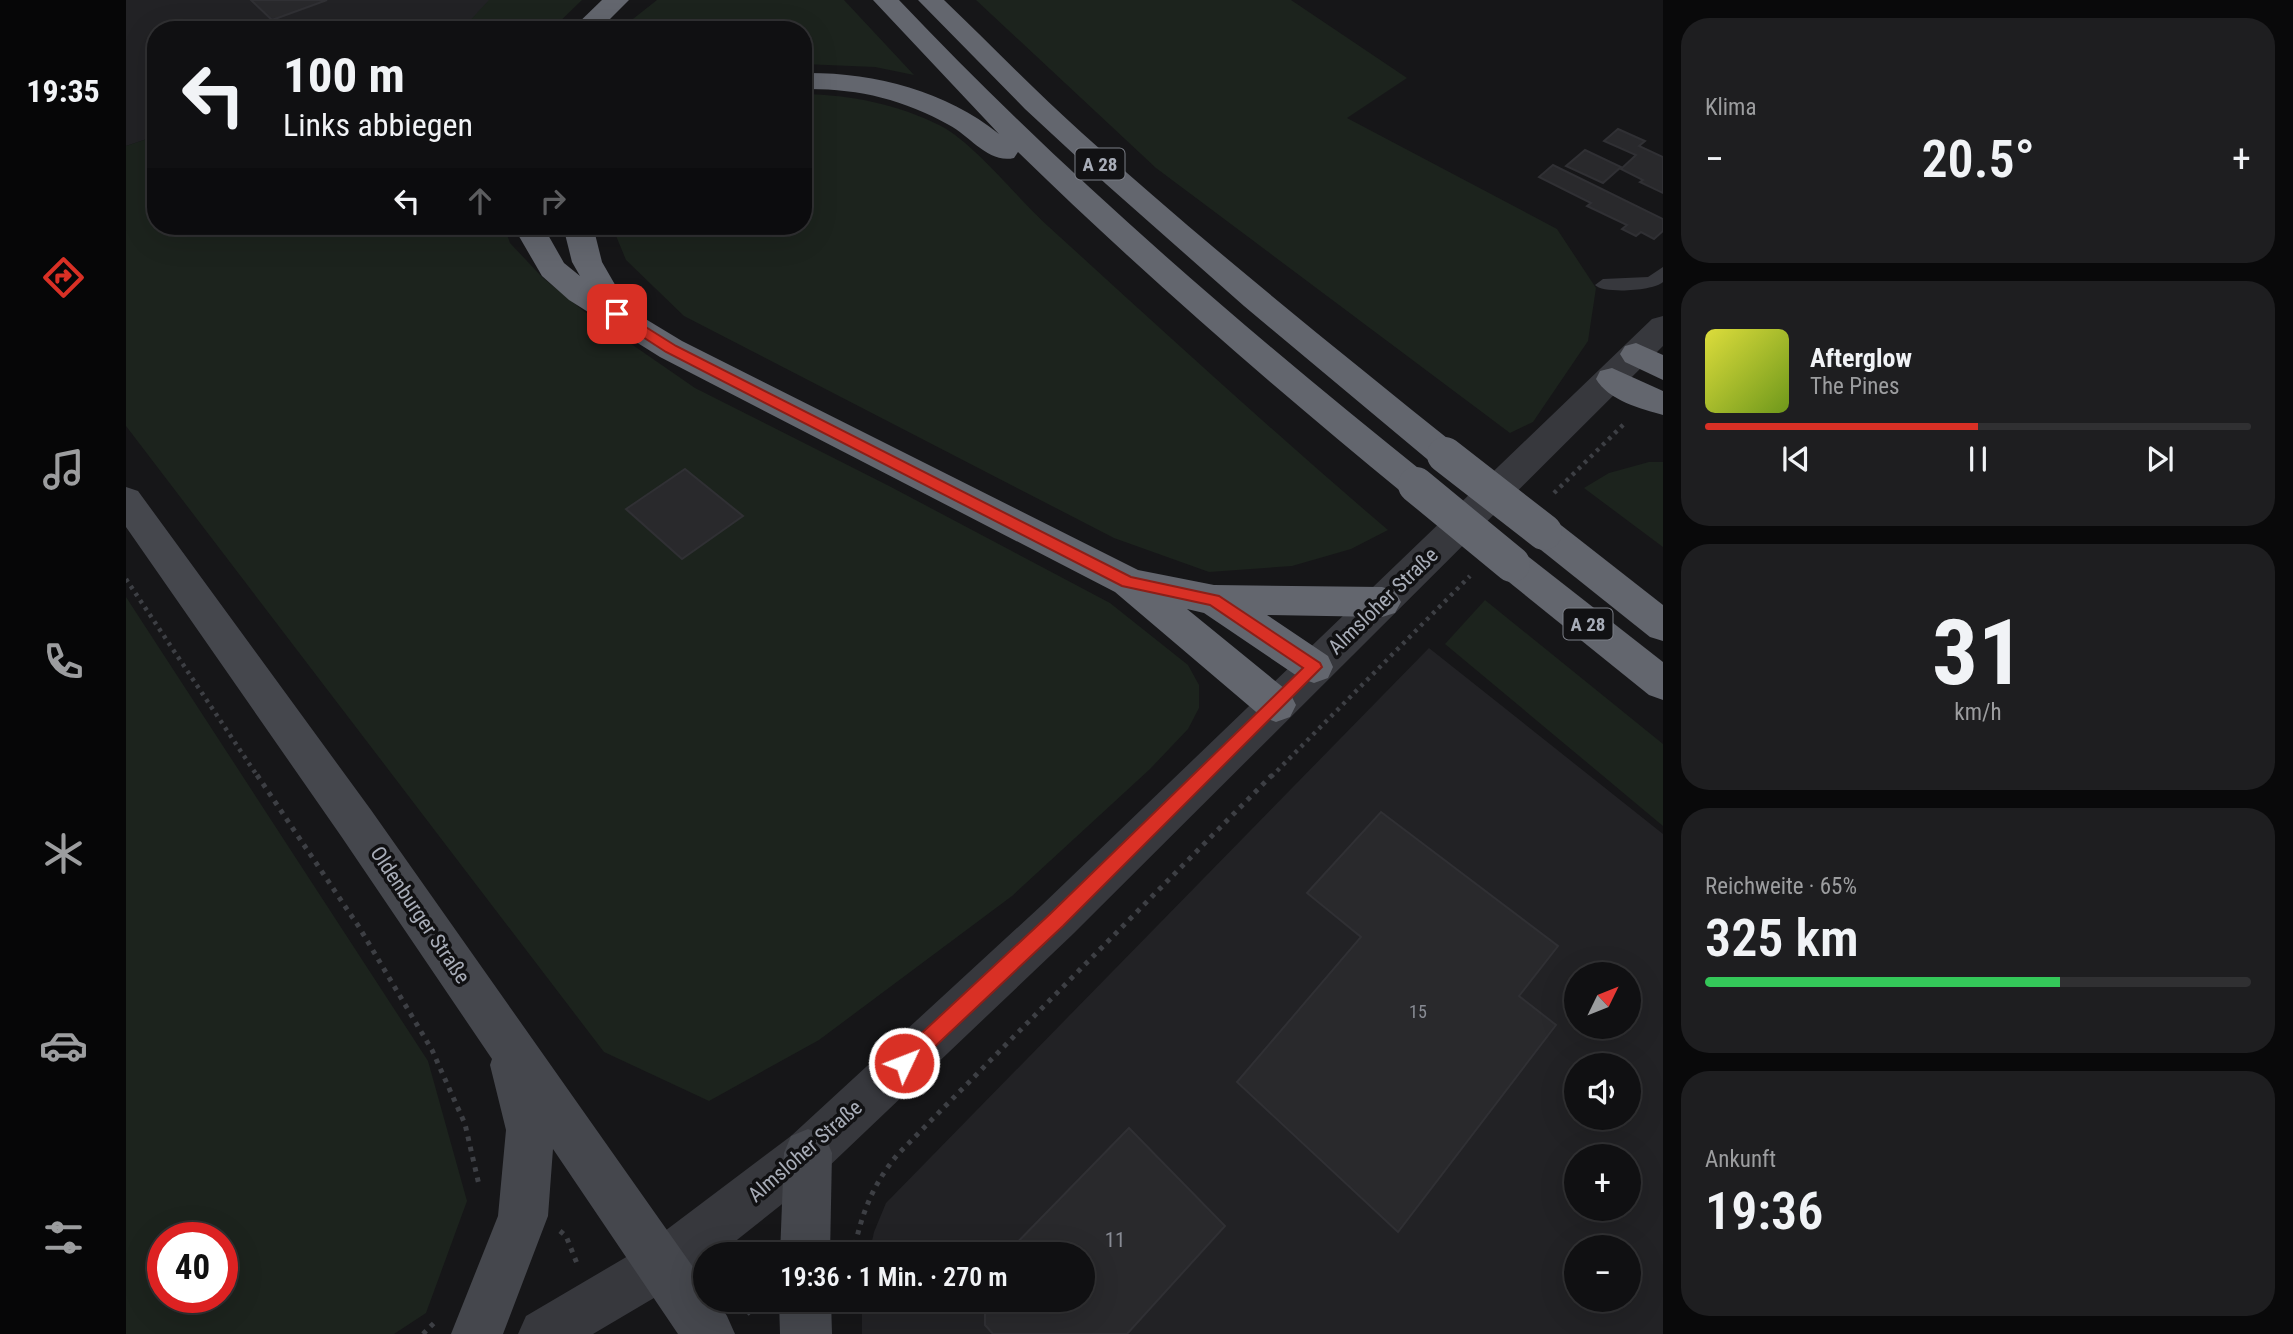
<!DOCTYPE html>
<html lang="de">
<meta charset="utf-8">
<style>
:root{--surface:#101012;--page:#1e1e20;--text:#f1f3f6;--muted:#9c9d9f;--line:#303032;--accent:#d93025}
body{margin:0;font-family:"Roboto Condensed",sans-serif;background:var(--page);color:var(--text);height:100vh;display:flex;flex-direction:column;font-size:26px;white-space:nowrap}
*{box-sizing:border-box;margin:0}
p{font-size:23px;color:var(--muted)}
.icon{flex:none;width:38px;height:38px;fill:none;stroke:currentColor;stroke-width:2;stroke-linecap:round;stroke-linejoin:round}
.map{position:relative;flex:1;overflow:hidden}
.details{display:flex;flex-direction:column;gap:18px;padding:18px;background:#09090a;width:630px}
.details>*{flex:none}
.guide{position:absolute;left:21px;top:21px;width:665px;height:214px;border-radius:28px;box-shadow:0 7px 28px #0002,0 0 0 2px var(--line);background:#101012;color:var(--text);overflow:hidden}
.needle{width:46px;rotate:47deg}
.buttons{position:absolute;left:1438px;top:962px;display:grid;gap:14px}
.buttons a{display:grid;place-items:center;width:77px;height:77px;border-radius:50%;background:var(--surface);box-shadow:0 7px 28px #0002,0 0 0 2px var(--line);font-size:35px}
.speed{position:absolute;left:21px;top:1222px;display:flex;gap:14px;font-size:35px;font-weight:700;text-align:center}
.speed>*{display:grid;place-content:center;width:91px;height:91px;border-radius:50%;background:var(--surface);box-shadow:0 7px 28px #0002,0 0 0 2px var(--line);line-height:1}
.speed .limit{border:10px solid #d22;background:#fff;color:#111}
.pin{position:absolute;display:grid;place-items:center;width:60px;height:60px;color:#fff;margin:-30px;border-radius:14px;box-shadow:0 4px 10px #0006}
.me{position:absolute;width:77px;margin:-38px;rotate:47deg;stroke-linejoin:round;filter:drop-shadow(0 0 5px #0008)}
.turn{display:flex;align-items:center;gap:24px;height:147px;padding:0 21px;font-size:32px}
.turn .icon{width:91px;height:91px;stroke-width:2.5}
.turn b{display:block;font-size:49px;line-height:60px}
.lanes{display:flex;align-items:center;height:66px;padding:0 21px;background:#0003;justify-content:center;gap:35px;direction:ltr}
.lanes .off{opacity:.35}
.big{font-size:52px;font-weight:600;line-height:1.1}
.details .tile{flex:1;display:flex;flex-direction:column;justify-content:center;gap:10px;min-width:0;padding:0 24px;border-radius:28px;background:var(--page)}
.details .dial{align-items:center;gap:0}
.dial b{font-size:91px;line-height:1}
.song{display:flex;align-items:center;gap:21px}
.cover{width:84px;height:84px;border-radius:10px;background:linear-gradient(135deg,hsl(60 70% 55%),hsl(80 70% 35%))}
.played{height:7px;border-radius:4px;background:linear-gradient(90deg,var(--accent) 50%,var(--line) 50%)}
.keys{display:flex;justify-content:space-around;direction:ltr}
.heat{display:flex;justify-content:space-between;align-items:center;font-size:38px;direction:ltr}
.charge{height:10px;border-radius:5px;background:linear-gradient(90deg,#34c759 65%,var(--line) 0)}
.trip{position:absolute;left:567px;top:1242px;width:402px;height:70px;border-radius:35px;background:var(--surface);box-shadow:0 7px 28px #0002,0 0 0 2px var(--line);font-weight:600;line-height:70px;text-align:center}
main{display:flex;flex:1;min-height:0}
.dock{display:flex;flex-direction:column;width:126px;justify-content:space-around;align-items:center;background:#060607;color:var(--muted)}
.dock .icon{width:49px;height:49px}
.dock .active{color:var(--accent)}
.dock b{font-size:32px;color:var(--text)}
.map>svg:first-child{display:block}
.built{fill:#222225;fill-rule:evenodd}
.green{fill:#1c231d;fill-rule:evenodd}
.building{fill:#29292c;stroke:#303034;stroke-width:2}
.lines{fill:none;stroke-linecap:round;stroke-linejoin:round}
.path-far1{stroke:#3d3f44;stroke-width:4.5;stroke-dasharray:3.5 5;stroke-linecap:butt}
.path{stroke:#3d3f44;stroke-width:5;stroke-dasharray:4.5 6;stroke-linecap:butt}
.service{fill:#37383d;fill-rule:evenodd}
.tertiary{fill:#37383d;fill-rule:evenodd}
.secondary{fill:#45474d;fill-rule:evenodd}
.motorway{fill:#63666e;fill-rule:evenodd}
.motorway-bridge{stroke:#63666e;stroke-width:36}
.route{fill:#d93025;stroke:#8d1f18;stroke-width:2}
.labels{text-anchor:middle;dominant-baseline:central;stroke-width:7;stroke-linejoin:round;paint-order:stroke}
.number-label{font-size:18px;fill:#888b94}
.shield{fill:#111113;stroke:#7b7e86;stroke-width:2}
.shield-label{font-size:19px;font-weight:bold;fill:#a8adb8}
.street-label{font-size:21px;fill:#a8adb8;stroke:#111113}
.near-number-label{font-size:21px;fill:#888b94}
</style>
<main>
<nav class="dock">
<b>19:35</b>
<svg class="icon active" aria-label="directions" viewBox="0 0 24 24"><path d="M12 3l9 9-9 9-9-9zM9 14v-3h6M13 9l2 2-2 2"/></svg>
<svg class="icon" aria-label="music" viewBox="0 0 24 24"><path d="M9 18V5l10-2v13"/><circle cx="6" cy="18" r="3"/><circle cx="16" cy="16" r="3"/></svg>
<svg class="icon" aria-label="phone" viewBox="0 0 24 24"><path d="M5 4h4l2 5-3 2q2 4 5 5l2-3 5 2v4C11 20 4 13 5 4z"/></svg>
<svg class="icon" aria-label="climate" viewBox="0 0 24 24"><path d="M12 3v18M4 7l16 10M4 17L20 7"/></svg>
<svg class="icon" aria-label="car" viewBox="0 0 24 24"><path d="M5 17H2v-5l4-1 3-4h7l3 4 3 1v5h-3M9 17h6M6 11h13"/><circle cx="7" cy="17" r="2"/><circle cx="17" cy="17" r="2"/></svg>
<svg class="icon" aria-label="filters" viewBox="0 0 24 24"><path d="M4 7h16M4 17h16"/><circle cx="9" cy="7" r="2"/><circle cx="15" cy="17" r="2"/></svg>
</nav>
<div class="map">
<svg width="1537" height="1334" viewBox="0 0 1537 1334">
<rect width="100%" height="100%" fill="#161618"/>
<g class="built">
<polygon points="0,0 365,0 342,26 332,30 30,30 30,136 0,146"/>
<path d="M1303,648L1537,834V1334H736V1300H957V1255H743L748,1232L760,1203ZM1451,975H1503V1027H1451ZM1451,1066H1503V1118H1451ZM1451,1157H1503V1209H1451ZM1451,1248H1503V1300H1451Z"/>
</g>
<g class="green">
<polygon points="363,0 456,0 425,30 332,30 338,27"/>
<polygon points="531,0 718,0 788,75 749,67 677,64 677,30 493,30"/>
<polygon points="850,0 1165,0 1281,78 1221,118 1431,229 1470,288 1462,341 1407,422 1384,433 1030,168"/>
<path d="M677,94C726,95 771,104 815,126C849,144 892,199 923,227C1035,329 1147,432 1262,530L1225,549L1166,566L1083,572L988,538L558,316L500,260L486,226H677Z"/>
<polygon points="30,136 30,226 378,226 384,243 417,278 459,312 569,388 765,487 984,603 1062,665 1073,685 1073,708 1062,729 1024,769 886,896 693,1040 583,1101 478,1052 0,426 0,146"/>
<polygon points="1523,462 1537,462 1537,547 1458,488 1483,473"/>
<path d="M0,597L302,1061L341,1201L300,1313L268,1334H0ZM37,1237H96V1297H37Z"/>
<polygon points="1359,600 1537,744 1537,826 1319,644"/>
</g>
<g class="building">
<polygon points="125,0 201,0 146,20"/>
<polygon points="1492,129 1519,141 1513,146 1537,157 1537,193 1514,182 1517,180 1495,169 1510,155 1478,141"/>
<polygon points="1459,150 1495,167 1477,183 1440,166"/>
<polygon points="1427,165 1537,219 1537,231 1528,239 1515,232 1510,236 1496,229 1501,225 1461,206 1465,203 1413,177"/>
<polygon points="559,469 617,516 556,559 500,509"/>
<polygon points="1255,812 1432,946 1393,996 1430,1025 1272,1232 1111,1082 1235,937 1181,893"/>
<polygon points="1003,1128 1099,1226 1001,1334 867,1334 859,1325 859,1300 957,1300 957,1255 879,1255"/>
</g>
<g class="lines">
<g class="path-far1">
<polyline points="1428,493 1499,423"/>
<polyline points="0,579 132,777"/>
<polyline points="1145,777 1344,576"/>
</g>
<g class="path">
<polyline points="131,775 233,927 306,1050 339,1124 353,1185"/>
<polyline points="434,1231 440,1236 452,1266"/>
<path d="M727,1255C735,1215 746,1185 772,1154L1146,775"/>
<polyline points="621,1314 635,1301"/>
<polyline points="297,1334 308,1323"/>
</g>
<path class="service" d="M1537,267V282C1528,291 1477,294 1469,285L1477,279L1522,277Z"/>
<polygon class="tertiary" points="1537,316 1537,346 946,935 699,1170 592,1255 579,1255 579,1264 555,1282 467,1334 392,1334 400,1316 519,1246 665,1136 916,905 1526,319"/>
<g class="secondary">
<polygon points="0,487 12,491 245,810 579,1284 579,1300 591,1300 601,1316 609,1334 552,1334 427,1149 422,1216 377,1334 325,1334 372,1216 380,1130 364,1065 366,1059 215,836 0,527"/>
<polygon points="682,1129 699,1136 706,1153 704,1255 654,1255 658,1153 665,1136"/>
<polygon points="653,1300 705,1300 706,1334 654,1334"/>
</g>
<g class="motorway">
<polygon points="476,0 503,0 473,30 445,30"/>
<path d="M747,0H773C937,173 1116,327 1302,476L1307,485L1302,494L1290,498L1278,494C1145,385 1015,272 892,152L888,158C863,164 844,136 823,125C777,99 730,88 677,89V73C746,72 819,90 873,134Z"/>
<path d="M792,0H818C864,44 908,90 956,133C1077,242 1204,344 1331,446L1336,455L1331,464L1319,468L1307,464L1118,306L980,184L899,109Z"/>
<polygon points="387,226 417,226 438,263 454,276 446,262 437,226 467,226 476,262 503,309 556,341 1012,570 1088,585 1256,587 1269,591 1275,602 1269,613 1256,617 1141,615 1202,656 1207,667 1202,678 1188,683 1174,678 1078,613 1061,609 1164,693 1170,705 1164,717 1150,722 1136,717 989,592 534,357 443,300 416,276"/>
<polygon points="1510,343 1537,355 1537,380 1499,362 1494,354 1499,346"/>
<path d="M1486,368L1537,391V415C1515,409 1482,400 1470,379L1474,371Z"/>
<polygon points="1418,518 1431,522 1537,605 1537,641 1524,637 1405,542 1400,532 1405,522"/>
<polygon points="1386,550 1399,554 1537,662 1537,700 1523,695 1373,574 1368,564 1373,554"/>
</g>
<g class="motorway-bridge">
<polyline points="1319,455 1418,532"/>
<polyline points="1290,485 1386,564"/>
</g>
</g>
<polygon class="route" points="491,309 550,346 1005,577 1093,596 1194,663 1196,667 937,926 784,1070 778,1073 771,1070 768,1063 771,1056 924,914 1177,668 1084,605 996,586 540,352 486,317 484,314"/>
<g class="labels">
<g class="number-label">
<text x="1292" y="1011">15</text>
</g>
<g class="shield">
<rect x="949.5" y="148.5" width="49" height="31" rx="5"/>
<rect x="1437.5" y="608.5" width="49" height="31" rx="5"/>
</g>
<g class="shield-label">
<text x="974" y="164">A 28</text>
<text x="1462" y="624">A 28</text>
</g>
<g class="street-label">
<text transform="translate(1257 601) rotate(-44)">Almsloher Straße</text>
<text transform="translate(294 915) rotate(56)">Oldenburger Straße</text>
<text transform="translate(679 1151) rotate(-41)">Almsloher Straße</text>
</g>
<g class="near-number-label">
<text x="989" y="1240">11</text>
</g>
</g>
</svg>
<div class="buttons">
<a><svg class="needle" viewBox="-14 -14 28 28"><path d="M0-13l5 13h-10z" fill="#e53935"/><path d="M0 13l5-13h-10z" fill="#9c9d9f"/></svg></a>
<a><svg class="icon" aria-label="sound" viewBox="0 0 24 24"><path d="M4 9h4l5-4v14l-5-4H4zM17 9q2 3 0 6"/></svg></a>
<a>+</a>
<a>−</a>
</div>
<div class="speed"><div class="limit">40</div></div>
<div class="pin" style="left:491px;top:314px;background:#d93025"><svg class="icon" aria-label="arrive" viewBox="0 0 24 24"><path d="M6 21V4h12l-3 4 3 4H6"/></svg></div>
<svg class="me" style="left:778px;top:1063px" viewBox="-20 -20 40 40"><circle r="17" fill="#d93025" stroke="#fff" stroke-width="3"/><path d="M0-11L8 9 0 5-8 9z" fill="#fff"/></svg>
<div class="trip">19:36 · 1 Min. · 270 m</div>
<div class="guide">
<div class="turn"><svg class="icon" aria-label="left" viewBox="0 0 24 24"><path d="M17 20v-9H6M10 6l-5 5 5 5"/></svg><div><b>100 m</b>Links abbiegen</div></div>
<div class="lanes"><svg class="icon" aria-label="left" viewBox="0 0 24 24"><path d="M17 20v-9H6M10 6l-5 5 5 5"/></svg><svg class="icon off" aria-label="ahead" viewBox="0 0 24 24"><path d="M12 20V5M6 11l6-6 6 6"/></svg><svg class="icon off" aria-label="right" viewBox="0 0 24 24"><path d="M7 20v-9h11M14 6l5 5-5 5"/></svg></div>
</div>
</div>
<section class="details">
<div class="tile"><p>Klima</p>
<div class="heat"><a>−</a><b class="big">20.5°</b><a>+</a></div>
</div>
<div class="tile">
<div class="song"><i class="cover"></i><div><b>Afterglow</b><p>The Pines</p></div></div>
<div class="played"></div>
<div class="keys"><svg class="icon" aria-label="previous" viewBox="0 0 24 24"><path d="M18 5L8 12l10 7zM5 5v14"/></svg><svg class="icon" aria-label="pause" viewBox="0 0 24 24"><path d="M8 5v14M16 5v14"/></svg><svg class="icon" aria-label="next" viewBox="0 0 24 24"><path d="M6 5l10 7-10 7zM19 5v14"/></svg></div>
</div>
<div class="tile dial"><b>31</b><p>km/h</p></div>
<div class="tile"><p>Reichweite · 65%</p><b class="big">325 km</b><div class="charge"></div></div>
<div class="tile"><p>Ankunft</p><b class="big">19:36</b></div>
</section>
</main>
